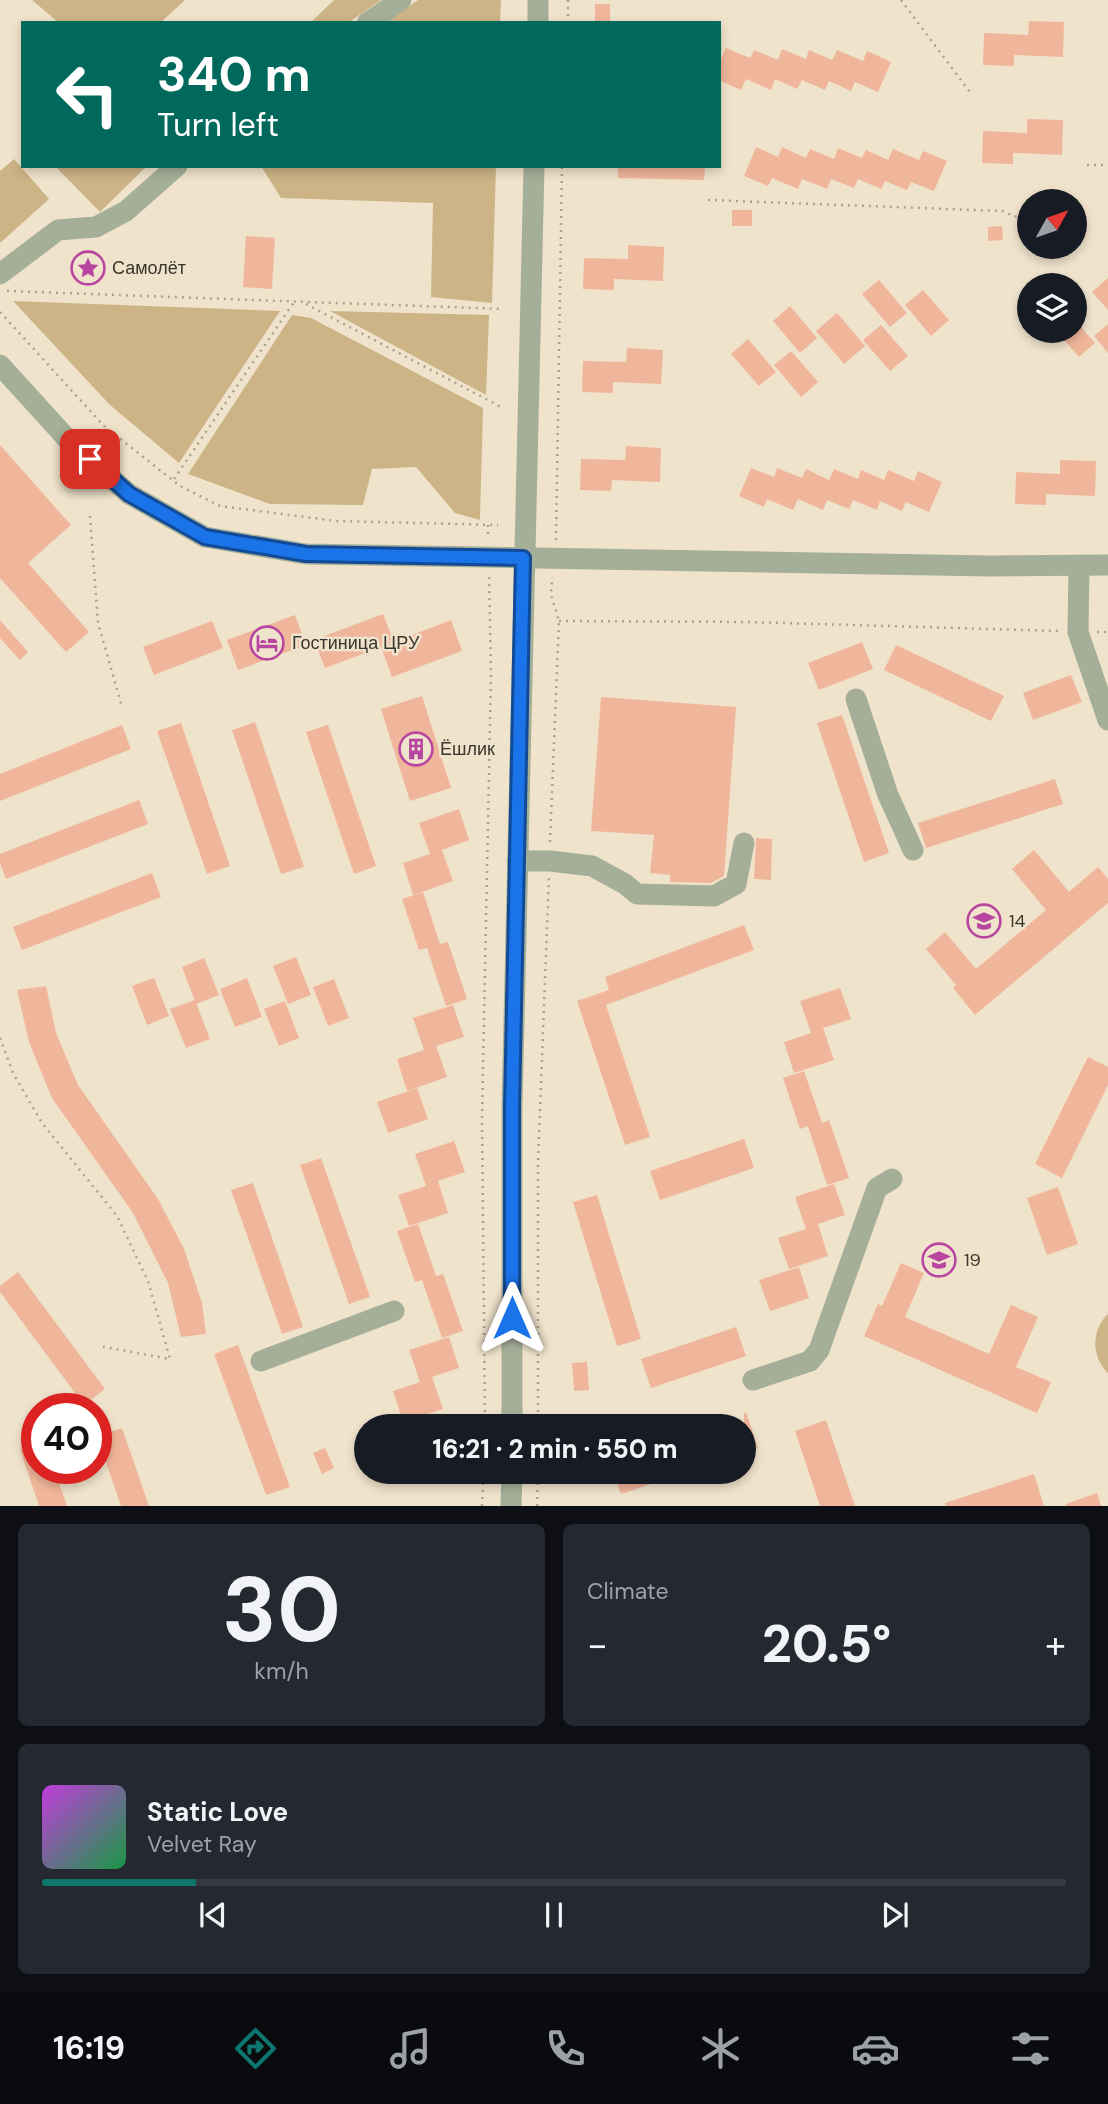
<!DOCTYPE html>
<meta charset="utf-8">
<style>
:root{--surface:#171b24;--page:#242831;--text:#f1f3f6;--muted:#9ea1a6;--line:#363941;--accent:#0f766e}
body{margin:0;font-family:"DM Sans",sans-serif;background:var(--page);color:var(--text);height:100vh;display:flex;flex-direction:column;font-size:26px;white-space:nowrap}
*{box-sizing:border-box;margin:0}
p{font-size:23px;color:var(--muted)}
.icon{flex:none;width:38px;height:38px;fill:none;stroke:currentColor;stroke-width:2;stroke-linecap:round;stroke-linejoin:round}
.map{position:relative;height:1506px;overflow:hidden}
.drawer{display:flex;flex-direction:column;gap:18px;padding:18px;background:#0d0f14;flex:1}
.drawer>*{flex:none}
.guide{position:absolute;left:21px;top:21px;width:700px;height:147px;border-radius:0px;box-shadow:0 4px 10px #0003;background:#00695c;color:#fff;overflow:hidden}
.needle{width:46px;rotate:50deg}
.tools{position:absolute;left:1017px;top:189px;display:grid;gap:14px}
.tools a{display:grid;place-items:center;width:70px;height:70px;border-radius:50%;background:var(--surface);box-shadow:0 4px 10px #0003;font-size:35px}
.speed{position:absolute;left:21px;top:1393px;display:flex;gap:14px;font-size:35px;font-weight:700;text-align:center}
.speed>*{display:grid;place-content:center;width:91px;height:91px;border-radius:50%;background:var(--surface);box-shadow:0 4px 10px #0003;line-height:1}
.speed .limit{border:10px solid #d22;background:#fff;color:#111}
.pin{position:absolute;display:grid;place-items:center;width:60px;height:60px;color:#fff;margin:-30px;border-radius:14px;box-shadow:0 4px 10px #0006}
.me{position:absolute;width:77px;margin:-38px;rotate:0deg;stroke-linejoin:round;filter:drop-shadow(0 0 5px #0008)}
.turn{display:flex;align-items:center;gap:24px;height:147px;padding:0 21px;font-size:32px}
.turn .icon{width:91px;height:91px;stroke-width:2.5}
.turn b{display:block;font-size:49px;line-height:60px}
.big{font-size:52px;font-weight:800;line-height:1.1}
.drawer .widget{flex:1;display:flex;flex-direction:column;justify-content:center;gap:10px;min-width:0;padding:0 24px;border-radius:10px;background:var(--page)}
.drawer .dial{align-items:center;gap:0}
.dial b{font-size:91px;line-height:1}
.song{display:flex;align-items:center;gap:21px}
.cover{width:84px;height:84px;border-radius:10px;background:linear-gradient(135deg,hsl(290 70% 55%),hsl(140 70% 35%))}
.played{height:7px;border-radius:4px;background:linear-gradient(90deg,var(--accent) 15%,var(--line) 15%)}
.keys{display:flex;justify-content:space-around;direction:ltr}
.heat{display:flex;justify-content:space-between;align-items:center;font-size:38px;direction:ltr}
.drawer .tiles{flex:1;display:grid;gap:18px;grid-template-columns:1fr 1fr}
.widget:last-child{grid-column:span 2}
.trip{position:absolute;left:354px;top:1414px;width:402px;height:70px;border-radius:35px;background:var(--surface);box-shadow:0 4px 10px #0003;font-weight:800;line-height:70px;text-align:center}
.tab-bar{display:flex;height:112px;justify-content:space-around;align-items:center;background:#090b0e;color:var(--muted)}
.tab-bar .icon{width:49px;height:49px}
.tab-bar .on{color:var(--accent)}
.tab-bar b{font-size:32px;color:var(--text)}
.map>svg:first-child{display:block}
.green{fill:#cdb487}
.building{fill:#f0b69b}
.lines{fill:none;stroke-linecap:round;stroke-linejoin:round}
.path{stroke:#aba190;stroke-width:2.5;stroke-dasharray:2 5;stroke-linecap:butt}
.minor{stroke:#a5af98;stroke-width:21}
.route-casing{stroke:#114b97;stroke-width:18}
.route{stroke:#1a73e8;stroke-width:12}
.labels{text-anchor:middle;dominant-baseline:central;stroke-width:5;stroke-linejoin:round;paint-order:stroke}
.poi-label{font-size:18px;fill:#3a352c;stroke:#f0e3cc;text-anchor:start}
</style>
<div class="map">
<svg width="1108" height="1506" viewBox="0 0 1108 1506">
<rect width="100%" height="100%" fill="#f0e3cc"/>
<g class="green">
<polygon points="32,0 185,0 160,23 59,23"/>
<polygon points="334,0 381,0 348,23 310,23"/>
<polygon points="418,0 501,0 500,23 385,23"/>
<polygon points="14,159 49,199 0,243 0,171"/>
<polygon points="55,166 147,166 100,212"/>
<polygon points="261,166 496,166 492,303 431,297 433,203 281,198"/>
<polygon points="13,301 280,311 179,463 110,405"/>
<polygon points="331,311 489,315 486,395 330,311"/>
<polygon points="292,315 311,318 483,408 480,520 455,513 416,467 372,469 363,505 270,504 188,474"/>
<path d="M1108,1314V1373C1091,1357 1091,1330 1108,1314Z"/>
</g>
<g class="building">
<rect x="595" y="4" width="15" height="19"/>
<polygon points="1029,21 1064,22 1063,57 1014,55 1014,66 983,65 984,33 1028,35"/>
<polygon points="726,48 750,58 754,50 778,60 782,49 806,59 809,50 832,60 837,50 863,61 867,51 891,62 878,92 855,82 851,91 829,81 825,90 802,80 797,89 775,79 771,90 746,79 741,90 719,80 719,63"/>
<polygon points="1027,119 1063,120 1062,155 1013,153 1013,164 982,163 983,131 1027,133"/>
<polygon points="756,147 778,157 782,147 806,158 810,149 834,159 838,148 862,158 866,150 888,160 893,149 919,160 923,151 947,161 934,191 911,182 907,190 885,181 881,189 858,179 854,188 831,179 827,189 802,179 798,189 772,178 768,186 744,176"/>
<polygon points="618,166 705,166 704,180 618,178"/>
<rect x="732" y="210" width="20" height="16"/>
<polygon points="1002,226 1003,240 988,241 988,227"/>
<polygon points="246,236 275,238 272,289 243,287"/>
<polygon points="628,245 664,247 663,281 614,279 614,290 583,289 584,258 628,259"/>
<polygon points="1108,278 1108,310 1092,292"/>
<polygon points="879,280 907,313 890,327 862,294"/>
<polygon points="923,290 949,320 931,336 905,305"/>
<polygon points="790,306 817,338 800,353 773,321"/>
<polygon points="837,313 865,346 844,364 816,331"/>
<polygon points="1074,319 1095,343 1079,357 1056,331 1074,331"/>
<polygon points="1108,324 1108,353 1094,336"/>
<polygon points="881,325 908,356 890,371 863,340"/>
<polygon points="748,339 776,372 759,386 731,354"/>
<polygon points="627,348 663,350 661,384 613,382 613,393 582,392 583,361 626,362"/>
<polygon points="791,351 818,382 801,397 774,365"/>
<polygon points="0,445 71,525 28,563 89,632 66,652 0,578"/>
<polygon points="626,446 661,448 660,482 612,480 611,491 580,490 581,459 625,460"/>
<polygon points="1060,460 1096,461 1095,496 1046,494 1046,505 1015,504 1016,472 1060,474"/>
<polygon points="751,468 774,477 777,468 802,478 806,469 829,480 834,469 858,479 861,470 884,480 888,470 914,481 918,471 942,482 929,512 906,502 902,511 880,501 877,510 853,500 849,509 827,500 823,510 798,499 793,510 767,499 764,507 739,496"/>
<polygon points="383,614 394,642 451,620 462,651 392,677 381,647 325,668 314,640"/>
<polygon points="295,615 306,645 238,670 227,640"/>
<polygon points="0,620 28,652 20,660 0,638"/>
<polygon points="212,621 223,648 154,675 143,647"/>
<polygon points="862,642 873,669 819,690 808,663"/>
<polygon points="896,645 1004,696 991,721 884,670"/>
<polygon points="1071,675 1082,702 1033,720 1023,693"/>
<polygon points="422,696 451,788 410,801 381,709"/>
<polygon points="601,697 736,707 724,876 711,883 670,882 670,875 650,873 654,835 591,831"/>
<polygon points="842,715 889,853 864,862 817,723"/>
<polygon points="255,722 304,867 281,874 232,730"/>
<polygon points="181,723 230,866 207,874 157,731"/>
<polygon points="122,725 131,749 0,801 0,774"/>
<polygon points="328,725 376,866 354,874 306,732"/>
<polygon points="1055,779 1063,804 926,848 918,823"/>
<polygon points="139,800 148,824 6,879 0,863 0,854"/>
<polygon points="459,809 469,840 442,850 453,881 413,895 403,863 430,854 419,823"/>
<polygon points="756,838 772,839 771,880 754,879"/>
<polygon points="1034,850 1069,892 1098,867 1108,879 1108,903 975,1015 953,988 956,985 926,949 945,932 976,969 1046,910 1012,869"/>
<polygon points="152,873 161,897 22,950 13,927"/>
<polygon points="423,892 440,944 448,942 467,999 446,1006 427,948 419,950 402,899"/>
<polygon points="744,925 754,950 606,1005 650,1137 625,1145 577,1001 609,990 605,977"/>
<polygon points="296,957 311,995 288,1004 273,966"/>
<polygon points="204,958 219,995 196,1004 182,967"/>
<polygon points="154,978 169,1016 147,1025 132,986"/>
<polygon points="247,978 262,1017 235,1027 220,989"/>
<polygon points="334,979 349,1018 328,1026 313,987"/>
<polygon points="46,986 56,1033 78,1085 158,1199 184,1249 202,1303 206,1334 181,1337 168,1283 133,1213 52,1098 29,1042 17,990"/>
<polygon points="840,988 851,1019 823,1028 834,1060 794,1073 784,1042 811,1033 800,1001"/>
<polygon points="195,1000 210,1039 186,1048 170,1009"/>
<polygon points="285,1001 299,1038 279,1046 264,1009"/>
<polygon points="453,1005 464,1037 436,1046 447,1077 407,1091 397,1059 424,1050 413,1018"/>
<polygon points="1088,1057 1108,1067 1108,1085 1062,1178 1035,1164"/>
<polygon points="804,1071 822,1123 829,1120 849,1178 827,1185 808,1126 800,1129 783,1078"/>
<polygon points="417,1088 428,1119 388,1133 377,1102"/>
<polygon points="744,1139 754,1168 660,1200 650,1171"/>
<polygon points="454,1141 465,1172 438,1181 448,1213 409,1226 398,1195 426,1186 415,1154"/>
<polygon points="321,1158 370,1297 349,1304 300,1165"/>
<polygon points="253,1183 303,1327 282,1334 231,1190"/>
<polygon points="834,1184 845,1215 818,1224 828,1256 789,1269 778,1238 806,1229 795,1197"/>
<polygon points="1058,1187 1078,1244 1047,1255 1027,1198"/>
<polygon points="597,1195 641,1339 617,1346 573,1202"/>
<polygon points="418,1224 436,1276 443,1274 463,1331 442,1338 422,1280 415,1282 397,1231"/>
<polygon points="901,1263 924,1273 905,1317 989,1354 1011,1305 1038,1317 1016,1367 1051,1382 1037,1413 864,1336 878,1304 882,1306"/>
<polygon points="799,1267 809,1298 770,1311 759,1280"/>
<polygon points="18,1272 105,1389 84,1405 0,1292 0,1286"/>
<polygon points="736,1327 746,1356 651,1388 641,1359"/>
<polygon points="449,1337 459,1368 432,1377 443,1409 403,1422 393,1391 420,1382 409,1350"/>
<polygon points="238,1345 290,1487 266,1495 214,1354"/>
<polygon points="587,1362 589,1390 574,1391 572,1363"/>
<polygon points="746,1412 758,1448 744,1453 744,1413"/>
<polygon points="826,1420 855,1506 820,1506 795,1431"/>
<polygon points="122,1428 149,1506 121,1506 97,1436"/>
<polygon points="37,1444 37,1468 54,1468 67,1506 39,1506 20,1449"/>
<polygon points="325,1448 334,1468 322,1474 313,1453"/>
<polygon points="613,1472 680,1472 681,1474 621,1494"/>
<polygon points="1034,1474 1044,1506 946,1506 945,1503"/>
<polygon points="1097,1493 1101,1506 1066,1506 1066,1504"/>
</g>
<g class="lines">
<g class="path">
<polyline points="901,0 972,95"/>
<polyline points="568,23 568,0"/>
<polyline points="1087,165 1108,165"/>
<polyline points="708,200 1002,211 1029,222"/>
<polyline points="7,291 503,309"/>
<polyline points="306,304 501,407"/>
<polyline points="0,312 104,426 180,486 220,506 336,521 498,525"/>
<polyline points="174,479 294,302"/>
<polyline points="90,516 98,623 122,707"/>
<polyline points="488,525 488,539"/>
<polyline points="556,540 562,166"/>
<polyline points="559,621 749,622 1059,631"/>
<polyline points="1097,632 1108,632"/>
<polyline points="550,842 559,621 551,595 552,577"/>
<polyline points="0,1038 13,1073 42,1123 117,1216 148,1281 170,1359 99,1346"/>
<polyline points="485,1426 482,1118 491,674 489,576"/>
<polyline points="538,1426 538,1162 549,877"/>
<polyline points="482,1506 484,1472"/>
<polyline points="537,1506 538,1472"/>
</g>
<g class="minor">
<polyline points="367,23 401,0"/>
<polyline points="538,23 538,0"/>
<polyline points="0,274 58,230 96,227 126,211 177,166"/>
<polyline points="0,365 70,442 129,494 205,537 306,554 990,566 1108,565"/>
<polyline points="1079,566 1078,632 1108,720"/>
<polyline points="856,699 888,795 913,850"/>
<polyline points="517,861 550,861 592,866 625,884 637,894 714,896 736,884 744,843"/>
<polyline points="261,1361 394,1311"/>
<polyline points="753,1380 810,1361 819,1350 877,1188 892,1179"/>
<polyline points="512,1426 512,1107 534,166"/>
<polyline points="511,1506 512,1472"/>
</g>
</g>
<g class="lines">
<defs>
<polyline id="route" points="90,459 129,494 205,537 306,554 523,558 512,1107 512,1318"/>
</defs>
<use href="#route" class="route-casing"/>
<use href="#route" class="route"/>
</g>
<defs>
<symbol id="sight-ring" viewBox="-11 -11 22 22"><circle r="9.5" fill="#f0e3cc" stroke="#b8459f" stroke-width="1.5"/><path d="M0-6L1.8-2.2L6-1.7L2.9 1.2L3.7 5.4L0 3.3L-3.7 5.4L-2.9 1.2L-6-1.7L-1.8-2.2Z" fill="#b8459f"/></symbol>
<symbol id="hotel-ring" viewBox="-11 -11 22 22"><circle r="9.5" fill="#f0e3cc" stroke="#b8459f" stroke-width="1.5"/><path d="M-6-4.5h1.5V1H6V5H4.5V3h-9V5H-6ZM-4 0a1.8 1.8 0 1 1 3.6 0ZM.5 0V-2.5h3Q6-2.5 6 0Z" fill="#b8459f"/></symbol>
<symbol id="building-ring" viewBox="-11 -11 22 22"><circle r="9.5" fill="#f0e3cc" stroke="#b8459f" stroke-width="1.5"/><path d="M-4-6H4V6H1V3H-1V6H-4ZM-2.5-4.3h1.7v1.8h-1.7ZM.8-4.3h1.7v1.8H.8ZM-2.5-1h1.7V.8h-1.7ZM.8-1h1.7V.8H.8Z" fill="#b8459f"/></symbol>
<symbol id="school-ring" viewBox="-11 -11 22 22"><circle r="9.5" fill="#f0e3cc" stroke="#b8459f" stroke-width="1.5"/><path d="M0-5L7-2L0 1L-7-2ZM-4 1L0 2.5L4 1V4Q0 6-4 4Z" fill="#b8459f"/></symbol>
</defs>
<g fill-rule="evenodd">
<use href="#sight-ring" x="69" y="249" width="38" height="38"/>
<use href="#hotel-ring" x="248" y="624" width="38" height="38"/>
<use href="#building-ring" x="397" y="730" width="38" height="38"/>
<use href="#school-ring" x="965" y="902" width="38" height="38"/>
<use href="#school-ring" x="920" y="1241" width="38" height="38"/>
</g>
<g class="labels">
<g class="poi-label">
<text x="112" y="268">Самолёт</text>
<text x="292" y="643">Гостиница ЦРУ</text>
<text x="440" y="749">Ёшлик</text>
<text x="1009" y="921">14</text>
<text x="964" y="1260">19</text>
</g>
</g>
</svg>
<div class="tools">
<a><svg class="needle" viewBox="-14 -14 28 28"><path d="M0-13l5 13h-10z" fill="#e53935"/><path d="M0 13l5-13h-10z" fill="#9ea1a6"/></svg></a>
<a><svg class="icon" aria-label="layers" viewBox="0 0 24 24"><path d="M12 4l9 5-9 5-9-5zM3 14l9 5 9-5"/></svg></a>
</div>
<div class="speed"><div class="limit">40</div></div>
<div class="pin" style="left:90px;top:459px;background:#d93025"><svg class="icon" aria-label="arrive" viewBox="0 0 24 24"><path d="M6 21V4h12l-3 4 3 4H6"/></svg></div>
<svg class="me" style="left:512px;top:1318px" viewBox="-20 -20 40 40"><path d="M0-17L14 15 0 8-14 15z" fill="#1a73e8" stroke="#fff" stroke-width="4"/></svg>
<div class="trip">16:21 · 2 min · 550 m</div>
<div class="guide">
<div class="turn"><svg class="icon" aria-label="left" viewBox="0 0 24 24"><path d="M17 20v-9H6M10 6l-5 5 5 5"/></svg><div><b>340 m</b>Turn left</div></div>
</div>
</div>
<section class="drawer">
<div class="tiles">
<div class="widget dial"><b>30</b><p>km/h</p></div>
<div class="widget"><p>Climate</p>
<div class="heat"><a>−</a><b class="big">20.5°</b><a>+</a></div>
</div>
<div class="widget">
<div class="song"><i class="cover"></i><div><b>Static Love</b><p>Velvet Ray</p></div></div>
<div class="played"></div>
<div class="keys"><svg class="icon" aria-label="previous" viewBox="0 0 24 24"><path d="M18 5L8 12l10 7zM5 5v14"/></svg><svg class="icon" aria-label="pause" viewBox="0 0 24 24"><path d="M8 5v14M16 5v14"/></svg><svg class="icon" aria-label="next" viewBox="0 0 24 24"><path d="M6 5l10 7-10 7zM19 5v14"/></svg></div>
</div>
</div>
</section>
<nav class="tab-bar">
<b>16:19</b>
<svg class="icon on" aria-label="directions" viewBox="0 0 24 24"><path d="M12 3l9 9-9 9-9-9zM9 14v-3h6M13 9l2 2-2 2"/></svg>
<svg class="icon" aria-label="music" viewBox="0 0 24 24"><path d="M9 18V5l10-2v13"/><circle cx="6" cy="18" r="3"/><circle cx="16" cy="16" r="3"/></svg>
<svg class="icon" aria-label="phone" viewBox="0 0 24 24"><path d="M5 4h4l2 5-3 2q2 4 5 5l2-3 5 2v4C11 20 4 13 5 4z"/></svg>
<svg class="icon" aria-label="climate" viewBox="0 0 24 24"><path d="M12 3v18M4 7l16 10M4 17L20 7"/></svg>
<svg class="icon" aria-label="car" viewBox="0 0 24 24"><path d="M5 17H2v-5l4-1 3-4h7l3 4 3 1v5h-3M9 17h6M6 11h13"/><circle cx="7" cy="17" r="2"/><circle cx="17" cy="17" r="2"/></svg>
<svg class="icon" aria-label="filters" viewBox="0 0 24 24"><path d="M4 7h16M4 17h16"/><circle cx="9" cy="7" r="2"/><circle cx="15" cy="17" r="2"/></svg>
</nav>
